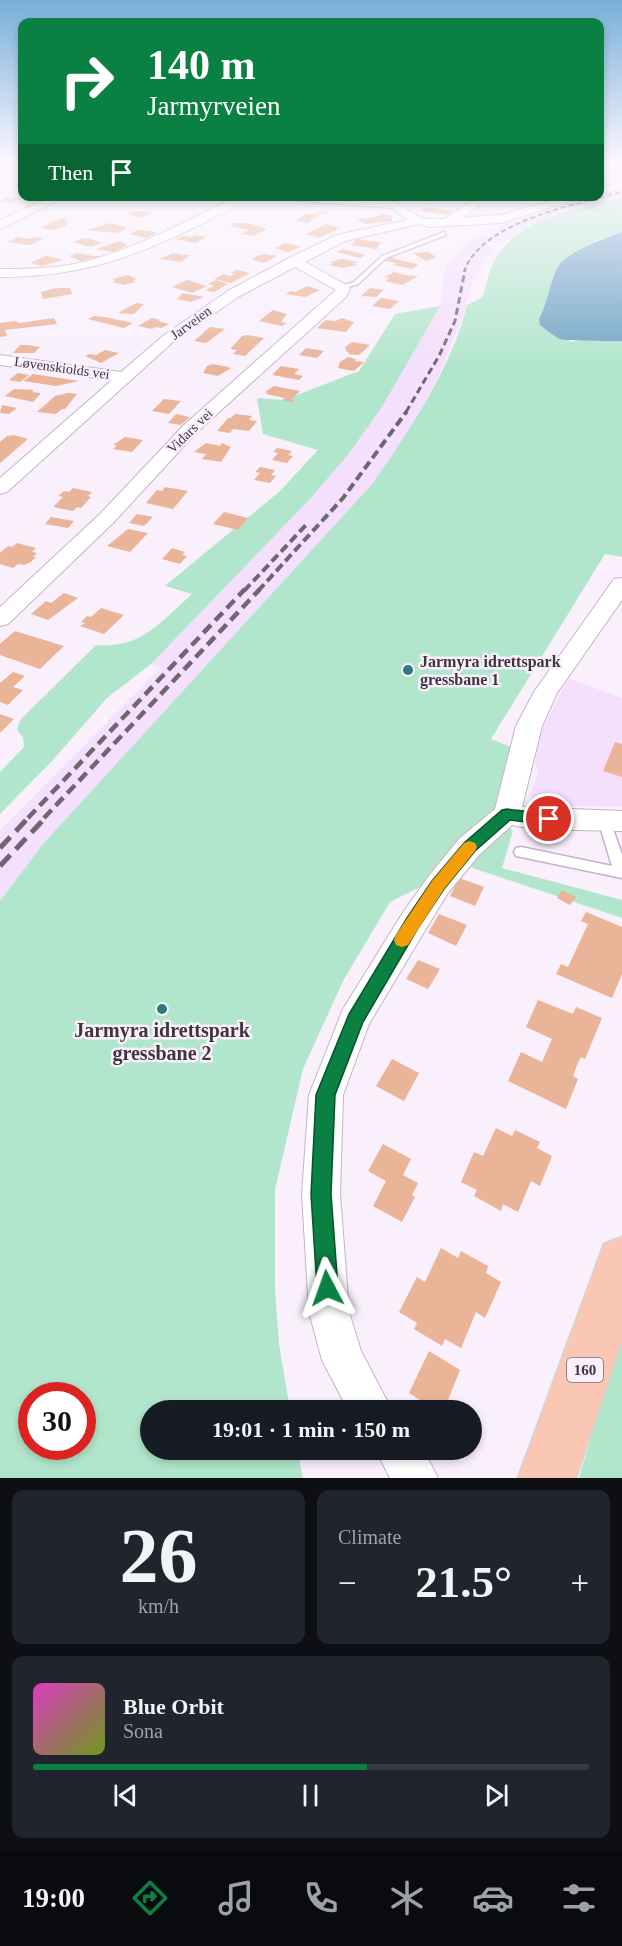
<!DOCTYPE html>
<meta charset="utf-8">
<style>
:root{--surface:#171b24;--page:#20242c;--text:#f1f3f6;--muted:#9ea1a6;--line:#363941;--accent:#0b8043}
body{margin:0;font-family:"Times New Roman",serif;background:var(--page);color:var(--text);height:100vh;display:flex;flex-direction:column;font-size:22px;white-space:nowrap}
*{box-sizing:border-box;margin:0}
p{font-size:20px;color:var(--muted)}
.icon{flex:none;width:33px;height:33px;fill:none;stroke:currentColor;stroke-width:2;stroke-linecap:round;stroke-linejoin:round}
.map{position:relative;height:1478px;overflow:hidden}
.details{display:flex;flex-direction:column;gap:12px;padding:12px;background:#0d0f14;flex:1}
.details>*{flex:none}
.hud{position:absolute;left:18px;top:18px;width:586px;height:183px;border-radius:12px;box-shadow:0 3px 9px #0003;background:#0b8043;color:#fff;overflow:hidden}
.speed{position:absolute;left:18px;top:1382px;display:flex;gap:12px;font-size:30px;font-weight:700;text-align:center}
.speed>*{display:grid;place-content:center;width:78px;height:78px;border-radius:50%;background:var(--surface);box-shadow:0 3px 9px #0003;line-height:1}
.speed .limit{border:9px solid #d22;background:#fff;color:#111}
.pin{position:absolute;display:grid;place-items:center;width:51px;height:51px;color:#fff;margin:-26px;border:3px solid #fff;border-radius:50%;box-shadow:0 2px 6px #0007}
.me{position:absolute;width:66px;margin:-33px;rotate:356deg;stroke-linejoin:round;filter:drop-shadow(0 0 4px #0008)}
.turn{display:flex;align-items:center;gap:21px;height:126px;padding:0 30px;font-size:27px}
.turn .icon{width:78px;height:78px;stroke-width:2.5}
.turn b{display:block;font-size:42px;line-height:51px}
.then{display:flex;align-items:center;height:57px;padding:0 30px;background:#0003;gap:12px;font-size:22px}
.big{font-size:45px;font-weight:800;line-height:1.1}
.details .tile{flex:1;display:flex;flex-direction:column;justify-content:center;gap:9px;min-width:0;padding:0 21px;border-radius:12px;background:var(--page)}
.details .dial{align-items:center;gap:0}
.dial b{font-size:78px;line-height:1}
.song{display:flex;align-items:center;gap:18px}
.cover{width:72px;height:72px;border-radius:9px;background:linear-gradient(135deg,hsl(310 70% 55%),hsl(80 70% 35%))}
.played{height:6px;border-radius:3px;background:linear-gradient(90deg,var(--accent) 60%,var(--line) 60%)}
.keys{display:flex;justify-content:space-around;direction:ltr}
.heat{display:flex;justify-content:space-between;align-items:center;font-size:33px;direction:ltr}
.details .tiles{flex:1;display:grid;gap:12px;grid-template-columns:1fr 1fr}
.tile:last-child{grid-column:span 2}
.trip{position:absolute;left:140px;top:1400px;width:342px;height:60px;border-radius:30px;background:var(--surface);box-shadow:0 3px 9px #0003;font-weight:800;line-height:60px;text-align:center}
.tabs{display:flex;height:96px;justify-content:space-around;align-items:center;background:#090b0e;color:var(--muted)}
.tabs .icon{width:42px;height:42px}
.tabs .current{color:var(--accent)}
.tabs b{font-size:27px;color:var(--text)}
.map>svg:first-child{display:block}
.built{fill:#f4dffc}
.green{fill:#b2e6cc;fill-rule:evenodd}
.water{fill:#71a5c6}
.building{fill:#eab498}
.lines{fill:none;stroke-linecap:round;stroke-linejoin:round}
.service-casing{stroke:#c6b1cd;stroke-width:3}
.minor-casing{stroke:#c6b1cd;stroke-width:2}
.primary-casing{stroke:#d5d3d5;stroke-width:3}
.service{fill:#fff;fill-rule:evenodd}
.minor{fill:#fff;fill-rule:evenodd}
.primary{fill:#fbc7b5;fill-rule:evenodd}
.rail-far4{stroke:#6f6671;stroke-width:2;stroke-dasharray:5 3;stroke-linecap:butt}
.rail-far3{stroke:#6f6671;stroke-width:3;stroke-dasharray:7 4;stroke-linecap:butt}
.rail-far2{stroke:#6f6671;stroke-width:4;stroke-dasharray:9 4.5;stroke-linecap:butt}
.rail-far1{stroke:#6f6671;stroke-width:4.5;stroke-dasharray:11 6;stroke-linecap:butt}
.rail{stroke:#6f6671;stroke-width:5;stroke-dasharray:15 8;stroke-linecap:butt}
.route{fill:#0b8043;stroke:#07532c;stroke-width:1.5}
.slow{fill:#f59e0b}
.poi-dot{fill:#307882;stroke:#f9f0fc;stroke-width:2}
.labels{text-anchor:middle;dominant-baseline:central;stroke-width:5;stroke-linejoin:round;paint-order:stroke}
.far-street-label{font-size:14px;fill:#3e3540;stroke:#f9f0fc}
.shield{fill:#f9f0fc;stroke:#766d78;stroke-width:1.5}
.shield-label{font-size:15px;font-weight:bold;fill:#3e3540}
.poi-label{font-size:16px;font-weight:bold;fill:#3e3540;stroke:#f9f0fc;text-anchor:start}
.near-poi-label{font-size:20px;font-weight:bold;fill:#3e3540;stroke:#f9f0fc}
</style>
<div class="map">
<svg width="622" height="1478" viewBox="0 0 622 1478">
<rect width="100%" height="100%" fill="#f9f0fc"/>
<g class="built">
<polygon points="622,187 622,197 533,224 500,244 491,243 488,245 494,249 474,277 464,315 438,377 408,434 373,483 43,844 0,901 0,830 161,668 151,664 309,500 347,456 382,407 440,306 445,268 455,253 469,241 521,217 588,197 600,196 600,193"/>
<polygon points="568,678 622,698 622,807 544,805 536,802 530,794 538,774 536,764 538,738"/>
</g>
<g class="green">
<path d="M622,197V232L594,241L539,319L571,342L589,339L622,341V557L605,554L491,739L514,748L494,813L513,831L502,868L622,900V918L464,865L390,902L343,981L303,1069L275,1190V1290L279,1344L290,1410H150V1449H297L303,1478H0V901L43,844L373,483C408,433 453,365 467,305L483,297C486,286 488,272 494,262C518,216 577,210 622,197ZM32,1395H82V1446H32Z"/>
<path d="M440,306L382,407L347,456L309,500L151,664L107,698L52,761L0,814V772L24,747L23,737L17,730L20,720L96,645C142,649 160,622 192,594L165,586L280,491L318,450L263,434L257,398L284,400L359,371L395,314Z"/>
<polygon points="622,1332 622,1478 579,1478 617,1347"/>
</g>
<path class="water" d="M622,232V341C615,341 564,341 560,339C553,336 546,329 540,325L539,319C548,303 551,277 559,265C568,252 607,237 622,232Z"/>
<g class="building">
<polygon points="139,196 120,202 109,199 116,197"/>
<polygon points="7,197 15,198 24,198 12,203 0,201"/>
<polygon points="426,207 446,210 453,211 447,215 420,211"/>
<polygon points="136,211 142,211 152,213 140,218 126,214"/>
<polygon points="325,211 328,213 320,214 308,223 295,221 306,214 320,214 317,213"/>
<polygon points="382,214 394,217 391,218 393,221 365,224 357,219 372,218"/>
<polygon points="61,218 69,220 65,221 69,222 65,224 67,225 54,230 40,228"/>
<polygon points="110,223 128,228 117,233 87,230"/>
<polygon points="235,223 248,223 267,229 254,236 241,234 248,230 230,226"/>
<polygon points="326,224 341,228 318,238 306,234"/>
<polygon points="138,230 150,231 156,233 147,238 129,234"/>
<polygon points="196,235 206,237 195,243 175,239 183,236 191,237"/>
<polygon points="363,236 359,240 381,242 376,249 352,245 357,237"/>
<polygon points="17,237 28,239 35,237 43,239 29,245 8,242"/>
<polygon points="84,238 94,240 102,243 91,247 73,242"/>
<polygon points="120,241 127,245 113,252 96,249"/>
<polygon points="285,243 286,243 301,247 287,252 275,248"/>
<polygon points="343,249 366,255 360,258 337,252"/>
<polygon points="428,252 436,257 426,261 413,253"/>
<polygon points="77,253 93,256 105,256 98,259 91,258 80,261 69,256"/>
<polygon points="173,253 184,255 191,255 181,262 160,259"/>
<polygon points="265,254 277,256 264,263 252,260 257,256"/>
<polygon points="46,256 63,260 42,266 30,263"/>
<polygon points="390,257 399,260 418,264 413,269 393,265 396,263 385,261"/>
<polygon points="341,259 358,262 353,264 357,265 343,268 329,265 333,263 330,262"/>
<polygon points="237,270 250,273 231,283 214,279 224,274 230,276 234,274 231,273"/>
<polygon points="394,272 406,275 418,276 402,285 385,281 390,278 385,277"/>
<polygon points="128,275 137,279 132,280 136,282 125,285 112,282 116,281 112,279"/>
<polygon points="187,280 207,286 192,293 172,287"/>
<polygon points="216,280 228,284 214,292 205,290 214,286 208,284"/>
<polygon points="307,286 320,290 305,297 286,294 290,291 295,292"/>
<polygon points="56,288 70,288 72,294 43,299 41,292"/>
<polygon points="370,288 384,290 376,297 361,296"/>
<polygon points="183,293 199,296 204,297 190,302 177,299"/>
<polygon points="381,298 399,301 390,309 372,306"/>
<polygon points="136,303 144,304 134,314 118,313"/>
<polygon points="273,310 287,314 281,322 287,323 282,326 259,321"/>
<polygon points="94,316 105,317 133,323 124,328 88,319"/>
<polygon points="54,318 57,324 5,330 7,336 0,337 0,323 16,321 19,323"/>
<polygon points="152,318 160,320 158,321 169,324 162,328 156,327 152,329 138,326"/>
<polygon points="342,318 354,322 346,332 317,328 326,320 335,321"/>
<polygon points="210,327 225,329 206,343 194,341"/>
<polygon points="247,335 264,338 245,356 233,354 237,350 230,349 242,336"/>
<polygon points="352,342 370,345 359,355 348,354 349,352 345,351 347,349 344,348"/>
<polygon points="20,345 28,345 40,347 34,353 13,353"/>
<polygon points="306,348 324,351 317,358 299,355"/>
<polygon points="105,350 119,353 101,363 85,356 89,354 96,355"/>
<polygon points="348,357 356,359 355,361 364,362 354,371 338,368 340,362"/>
<polygon points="213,364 228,367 231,368 218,376 203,373 207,366"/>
<polygon points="281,366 299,369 294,374 303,376 299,380 272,375"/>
<polygon points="18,373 29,375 20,382 9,380"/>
<polygon points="33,374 79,381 56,386 23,381"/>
<polygon points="274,386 300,391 291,400 294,400 292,402 282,400 285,398 266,394 267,393 265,392"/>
<polygon points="14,389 34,390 32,392 41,393 33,402 5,396"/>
<polygon points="68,393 77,394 65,409 62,409 56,414 37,412 55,396"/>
<polygon points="164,399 181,401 169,414 152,411"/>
<polygon points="2,405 17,408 9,414 0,413"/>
<polygon points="176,414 190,417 181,425 168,423"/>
<polygon points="235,414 252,416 249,420 257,421 249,431 233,429 230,433 217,431 228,418 231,418"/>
<polygon points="14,435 28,439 0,463 0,442 7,436"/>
<polygon points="125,437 143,440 132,452 113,449 117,445 113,445"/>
<polygon points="206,443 220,446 222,443 231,447 221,462 202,459 206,454 194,452"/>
<polygon points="277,448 292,451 288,455 293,456 287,463 272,460 278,453 273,452"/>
<polygon points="260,467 275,470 271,475 276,476 270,483 254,480 260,473 255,472"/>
<polygon points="165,487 188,491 173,509 146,503 157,490 162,491"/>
<polygon points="73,488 92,492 88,496 91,497 81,508 77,507 73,511 53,507 63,497 58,496 64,491 69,492"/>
<polygon points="224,512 248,518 238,530 213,524"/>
<polygon points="137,514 153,517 144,526 129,523"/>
<polygon points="51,517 74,521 68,528 45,524"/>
<polygon points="128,529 148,533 130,552 107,546"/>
<polygon points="17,543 36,548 32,552 37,553 33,557 36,557 31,562 24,565 18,564 13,568 0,564 0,553 8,546 12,547"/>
<polygon points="172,548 185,552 182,555 187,556 180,564 162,559"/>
<polygon points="64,593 78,598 48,620 31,614 46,601 51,603"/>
<polygon points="101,608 124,615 104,634 80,626 85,623 81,622 87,616 91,617"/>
<polygon points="15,631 64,646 40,669 0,655 0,644"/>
<polygon points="13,672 25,676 13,687 23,690 8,705 0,702 0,683"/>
<polygon points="0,714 14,719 0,733"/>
<polygon points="615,742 622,744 622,777 603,771"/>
<polygon points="459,878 484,887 475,906 450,896"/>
<polygon points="562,890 576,897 570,905 557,898"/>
<polygon points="586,912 622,927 622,974 612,998 556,974 561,964 568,967 588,924 581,921"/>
<polygon points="439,914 467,925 456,946 428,933"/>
<polygon points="418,960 440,969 428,989 406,979"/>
<polygon points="538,1000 573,1014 576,1007 602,1018 585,1059 581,1057 577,1065 573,1076 578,1079 566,1109 508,1081 521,1052 542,1062 552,1039 526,1027"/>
<polygon points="392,1059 419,1073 404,1101 376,1086"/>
<polygon points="496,1128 512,1136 515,1130 540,1142 537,1148 552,1156 540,1186 531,1181 518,1212 503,1204 501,1211 474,1196 477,1190 461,1182 474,1152 483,1156"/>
<polygon points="383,1144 411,1159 403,1175 418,1183 412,1195 415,1197 402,1222 373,1206 386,1181 368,1171"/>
<polygon points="441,1248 458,1258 461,1251 488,1266 486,1273 501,1282 485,1318 476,1312 461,1348 445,1339 442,1346 414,1329 417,1323 399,1312 417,1277 425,1282"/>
<polygon points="429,1351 460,1370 444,1410 436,1410 409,1393"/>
</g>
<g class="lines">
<defs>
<g id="service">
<polygon points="444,232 446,235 386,258 358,284 342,289 339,287 354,282 382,256"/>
<polygon points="604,815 609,817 610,820 622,855 622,878 521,857 516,856 514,852 516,848 521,847 612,866 598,820 599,817"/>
</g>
<g id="minor">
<polygon points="0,161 22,161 22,164 0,166"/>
<polygon points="622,183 622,189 600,194 600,188"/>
<polygon points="53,196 68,196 0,229 0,220"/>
<path d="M236,196H251C240,207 221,213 207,221C136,257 81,277 0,277V269C23,269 46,269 69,265C129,253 183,223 236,196Z"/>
<polygon points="271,196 328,196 395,202 419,217 429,219 444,219 479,196 493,196 462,218 501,215 567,196 586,196 502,223 429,227 419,224 345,241 305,262 348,286 350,289 346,297 196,433 114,522 8,624 0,626 0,607 100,514 184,425 336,290 295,267 238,297 173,342 7,492 0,494 0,478 112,380 0,365 0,355 121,372 163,336 228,291 289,258 337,235 407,220 392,208 276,199"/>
<polygon points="622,578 622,600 557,693 542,726 522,807 622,811 622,831 532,829 512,825 479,855 448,893 424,932 369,1024 343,1095 340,1194 349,1312 361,1351 392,1410 348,1410 322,1360 309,1312 302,1194 309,1095 343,1009 402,914 428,877 459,839 495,809 516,726 534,692 614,579"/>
<polygon points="375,1449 423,1449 438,1478 390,1478"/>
</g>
<polygon id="primary" points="622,1237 622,1339 576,1478 518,1478 604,1244"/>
</defs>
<use href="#service" class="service-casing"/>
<use href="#minor" class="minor-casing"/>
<use href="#primary" class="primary-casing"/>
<use href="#service" class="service"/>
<use href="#minor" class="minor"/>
<use href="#primary" class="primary"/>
<path class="rail-far4" d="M464,272C480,222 577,204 622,192"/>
<polyline class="rail-far3" points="406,412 439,356 455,321 465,270"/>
<g class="rail-far2">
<polyline points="244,591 306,525"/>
<polyline points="258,591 343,498 407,411"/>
</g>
<g class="rail-far1">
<polyline points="28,818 245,589"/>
<polyline points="44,818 260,589"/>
</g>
<g class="rail">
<polyline points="0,848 29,817"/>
<polyline points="0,866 46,817"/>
</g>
</g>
<linearGradient id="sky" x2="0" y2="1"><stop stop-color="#78aeda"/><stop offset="0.44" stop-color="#fcf8fe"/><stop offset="1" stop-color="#fcf8fe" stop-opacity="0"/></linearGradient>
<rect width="622" height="368" fill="url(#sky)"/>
<path class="route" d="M507,809C521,811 542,812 554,816L556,819L554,823L549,825L510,820L475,851L444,889L418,928L363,1022L335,1095L331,1194L338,1288L335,1296L327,1299L320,1296L317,1288L311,1194L316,1095L349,1014L407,918L432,881L464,843L502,810Z"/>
<polygon class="slow" points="469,841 475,843 477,847 475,851 444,889 408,945 402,947 396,945 394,940 396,935 432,881 464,843"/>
<g class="poi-dot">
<circle cx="408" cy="670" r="6"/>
<circle cx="162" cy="1009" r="6"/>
</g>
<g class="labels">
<g class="far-street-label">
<text transform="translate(191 323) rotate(-36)">Jarveien</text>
<text transform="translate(62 368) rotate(8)">Løvenskiolds vei</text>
<text transform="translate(190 431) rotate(-44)">Vidars vei</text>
</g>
<rect class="shield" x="567" y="1358" width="36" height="24" rx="4.5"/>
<g class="shield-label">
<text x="585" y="1370">160</text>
</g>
<g class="poi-label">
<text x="420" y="661">Jarmyra idrettspark<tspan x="420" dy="18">gressbane 1</tspan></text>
</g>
<g class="near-poi-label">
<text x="162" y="1030">Jarmyra idrettspark<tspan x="162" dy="23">gressbane 2</tspan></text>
</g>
</g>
</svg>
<div class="speed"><div class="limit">30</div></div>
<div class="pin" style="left:549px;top:819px;background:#d93025"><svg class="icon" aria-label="arrive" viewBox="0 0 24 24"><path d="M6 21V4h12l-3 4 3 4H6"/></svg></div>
<svg class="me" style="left:327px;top:1288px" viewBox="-20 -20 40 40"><path d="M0-17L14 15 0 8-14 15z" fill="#0b8043" stroke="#fff" stroke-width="4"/></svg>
<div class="trip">19:01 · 1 min · 150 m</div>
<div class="hud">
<div class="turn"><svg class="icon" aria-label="right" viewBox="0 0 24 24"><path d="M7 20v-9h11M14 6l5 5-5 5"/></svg><div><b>140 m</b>Jarmyrveien</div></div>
<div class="then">Then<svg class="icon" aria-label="arrive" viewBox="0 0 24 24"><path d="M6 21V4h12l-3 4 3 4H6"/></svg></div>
</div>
</div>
<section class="details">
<div class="tiles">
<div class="tile dial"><b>26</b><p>km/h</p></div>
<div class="tile"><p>Climate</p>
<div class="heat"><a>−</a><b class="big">21.5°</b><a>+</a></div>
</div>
<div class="tile">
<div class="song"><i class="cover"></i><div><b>Blue Orbit</b><p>Sona</p></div></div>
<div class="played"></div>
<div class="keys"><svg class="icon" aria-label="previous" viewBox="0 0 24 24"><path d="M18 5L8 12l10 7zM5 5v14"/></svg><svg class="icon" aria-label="pause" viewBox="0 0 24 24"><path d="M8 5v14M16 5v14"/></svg><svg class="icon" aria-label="next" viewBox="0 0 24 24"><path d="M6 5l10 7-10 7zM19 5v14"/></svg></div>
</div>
</div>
</section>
<nav class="tabs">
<b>19:00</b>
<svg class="icon current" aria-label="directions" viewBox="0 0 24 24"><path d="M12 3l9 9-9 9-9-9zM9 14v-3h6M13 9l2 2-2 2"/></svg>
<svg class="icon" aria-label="music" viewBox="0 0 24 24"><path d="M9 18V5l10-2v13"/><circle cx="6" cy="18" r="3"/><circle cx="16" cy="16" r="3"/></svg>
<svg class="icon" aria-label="phone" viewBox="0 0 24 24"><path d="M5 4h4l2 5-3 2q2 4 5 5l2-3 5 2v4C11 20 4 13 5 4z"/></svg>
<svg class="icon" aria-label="climate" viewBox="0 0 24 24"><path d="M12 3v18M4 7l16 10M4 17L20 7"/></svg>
<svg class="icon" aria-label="car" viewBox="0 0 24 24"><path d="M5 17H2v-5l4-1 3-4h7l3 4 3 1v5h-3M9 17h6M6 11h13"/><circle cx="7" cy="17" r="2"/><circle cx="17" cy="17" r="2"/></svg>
<svg class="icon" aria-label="filters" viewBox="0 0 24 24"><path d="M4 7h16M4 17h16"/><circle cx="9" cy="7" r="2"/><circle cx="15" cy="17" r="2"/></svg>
</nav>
